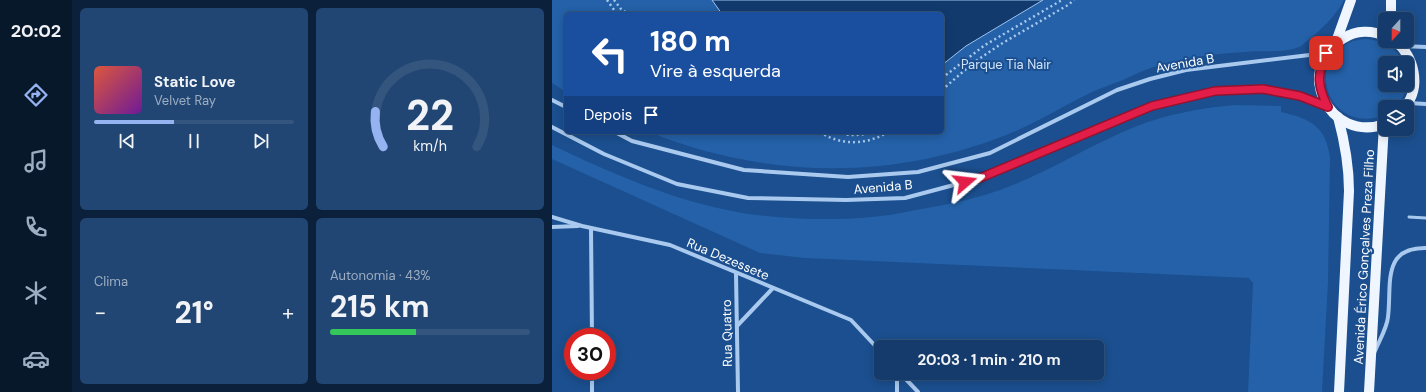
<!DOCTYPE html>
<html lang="pt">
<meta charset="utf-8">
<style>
:root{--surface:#143b6b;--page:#214673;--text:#f1f3f6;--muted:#9dadc1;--line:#33557e;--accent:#95b2f1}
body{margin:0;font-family:"DM Sans",sans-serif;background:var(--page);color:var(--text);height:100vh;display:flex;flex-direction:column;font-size:15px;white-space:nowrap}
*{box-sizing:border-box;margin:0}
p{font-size:13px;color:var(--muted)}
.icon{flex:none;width:22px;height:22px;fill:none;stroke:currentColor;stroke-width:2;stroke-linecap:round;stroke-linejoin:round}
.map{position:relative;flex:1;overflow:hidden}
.panel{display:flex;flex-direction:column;gap:8px;padding:8px;background:#0b203b;width:480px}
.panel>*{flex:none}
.top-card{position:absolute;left:12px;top:12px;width:380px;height:122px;border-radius:6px;box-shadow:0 2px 10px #0003,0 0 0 1px var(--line);background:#1a4fa0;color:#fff;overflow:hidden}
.needle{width:26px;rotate:201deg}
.tools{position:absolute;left:826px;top:12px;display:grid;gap:8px}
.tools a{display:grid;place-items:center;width:36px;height:36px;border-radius:6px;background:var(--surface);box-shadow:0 2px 10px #0003,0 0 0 1px var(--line);font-size:20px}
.speed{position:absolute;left:12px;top:328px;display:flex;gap:8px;font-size:20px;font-weight:700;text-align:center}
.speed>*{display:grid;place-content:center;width:52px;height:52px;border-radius:50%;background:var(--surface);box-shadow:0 2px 10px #0003,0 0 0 1px var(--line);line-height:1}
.speed .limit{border:6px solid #d22;background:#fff;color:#111}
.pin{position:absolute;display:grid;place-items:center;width:34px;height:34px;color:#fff;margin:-17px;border-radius:8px;box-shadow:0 2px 6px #0006}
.me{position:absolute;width:44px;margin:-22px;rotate:73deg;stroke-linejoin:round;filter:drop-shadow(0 0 3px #0008)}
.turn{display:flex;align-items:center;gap:14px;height:84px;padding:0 20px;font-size:18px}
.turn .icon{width:52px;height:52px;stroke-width:2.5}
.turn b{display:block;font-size:28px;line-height:34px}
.then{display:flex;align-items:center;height:38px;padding:0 20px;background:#0003;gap:8px;font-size:15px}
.big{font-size:30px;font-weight:700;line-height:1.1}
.panel .tile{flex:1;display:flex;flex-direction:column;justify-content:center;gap:6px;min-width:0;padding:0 14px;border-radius:6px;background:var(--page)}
.panel .dial{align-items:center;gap:0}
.dial svg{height:104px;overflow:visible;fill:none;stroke:var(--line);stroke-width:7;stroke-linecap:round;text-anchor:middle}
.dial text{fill:var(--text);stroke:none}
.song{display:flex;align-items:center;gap:12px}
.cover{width:48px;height:48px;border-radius:6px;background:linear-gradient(135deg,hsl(10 70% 55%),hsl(280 70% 35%))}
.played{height:4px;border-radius:2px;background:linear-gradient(90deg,var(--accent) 40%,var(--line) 40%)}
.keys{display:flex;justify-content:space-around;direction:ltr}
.heat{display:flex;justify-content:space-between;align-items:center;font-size:22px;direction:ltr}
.charge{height:6px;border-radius:3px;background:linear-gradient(90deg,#34c759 43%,var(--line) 0)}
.panel .tiles{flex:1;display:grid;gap:8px;grid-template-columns:repeat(2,1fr)}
.trip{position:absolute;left:322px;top:340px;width:230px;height:40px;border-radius:6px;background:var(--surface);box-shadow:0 2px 10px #0003,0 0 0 1px var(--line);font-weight:700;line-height:40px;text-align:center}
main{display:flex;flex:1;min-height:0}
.dock{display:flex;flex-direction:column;width:72px;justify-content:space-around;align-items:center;background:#08182b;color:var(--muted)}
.dock .icon{width:28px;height:28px}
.dock .current{color:var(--accent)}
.dock b{font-size:18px;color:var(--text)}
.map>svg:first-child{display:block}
.green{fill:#2461a8}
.water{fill:#123a6d;stroke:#9cc4f0}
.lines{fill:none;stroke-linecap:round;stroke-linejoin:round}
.path{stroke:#a9c9ee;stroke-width:2.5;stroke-dasharray:2 3;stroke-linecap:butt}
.service{stroke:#a9c9ee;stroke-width:3}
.minor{stroke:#a9c9ee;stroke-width:4}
.primary{stroke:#f0f6ff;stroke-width:10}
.route-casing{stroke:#92132f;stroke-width:10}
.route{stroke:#e11d48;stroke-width:7}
.labels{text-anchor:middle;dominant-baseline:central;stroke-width:4;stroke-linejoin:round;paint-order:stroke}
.street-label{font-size:13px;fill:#fff;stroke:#1b4f8f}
.park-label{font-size:13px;fill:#cfe3fa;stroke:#1b4f8f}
</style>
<main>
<nav class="dock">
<b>20:02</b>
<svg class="icon current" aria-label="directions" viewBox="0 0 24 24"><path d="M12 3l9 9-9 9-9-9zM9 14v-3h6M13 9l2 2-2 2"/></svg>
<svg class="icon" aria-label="music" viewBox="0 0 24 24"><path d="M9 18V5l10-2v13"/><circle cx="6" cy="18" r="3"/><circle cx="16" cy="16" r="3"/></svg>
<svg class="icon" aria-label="phone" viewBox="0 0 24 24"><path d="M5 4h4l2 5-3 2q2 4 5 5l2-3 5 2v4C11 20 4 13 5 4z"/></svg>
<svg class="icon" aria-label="climate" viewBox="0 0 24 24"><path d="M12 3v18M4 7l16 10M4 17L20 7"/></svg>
<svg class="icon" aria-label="car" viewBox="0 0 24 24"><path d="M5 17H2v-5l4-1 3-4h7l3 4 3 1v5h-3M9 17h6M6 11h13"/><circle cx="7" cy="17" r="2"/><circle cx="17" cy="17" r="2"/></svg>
</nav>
<section class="panel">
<div class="tiles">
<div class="tile">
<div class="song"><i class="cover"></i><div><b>Static Love</b><p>Velvet Ray</p></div></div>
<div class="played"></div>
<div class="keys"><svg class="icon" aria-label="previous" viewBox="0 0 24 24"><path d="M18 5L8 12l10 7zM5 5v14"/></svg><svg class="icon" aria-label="pause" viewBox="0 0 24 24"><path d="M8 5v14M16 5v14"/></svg><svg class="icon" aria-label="next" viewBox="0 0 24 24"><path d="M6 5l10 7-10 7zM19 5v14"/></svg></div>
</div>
<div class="tile dial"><svg viewBox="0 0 100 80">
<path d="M14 69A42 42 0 1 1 86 69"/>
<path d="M14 69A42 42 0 0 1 8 42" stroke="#95b2f1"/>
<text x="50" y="56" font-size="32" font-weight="700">22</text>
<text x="50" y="72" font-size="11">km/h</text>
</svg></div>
<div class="tile"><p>Clima</p>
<div class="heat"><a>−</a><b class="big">21°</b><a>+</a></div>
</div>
<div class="tile"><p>Autonomia · 43%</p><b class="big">215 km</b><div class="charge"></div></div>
</div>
</section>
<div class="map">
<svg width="874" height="392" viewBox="0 0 874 392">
<rect width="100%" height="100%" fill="#1b4f8f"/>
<g class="green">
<path d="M0,0H792C784,15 774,25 761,36C757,39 753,43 749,46C733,54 712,50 694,52C678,53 662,54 646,57C631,59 617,63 602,67C592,70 582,75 571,80C558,85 543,90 530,97C508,108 487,121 464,131C345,181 217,180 97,132H390V14H14V92L0,83Z"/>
<path d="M812,39C830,40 843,46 852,63H833V85L855,86L851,97L844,107H833V115C777,136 751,61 799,42C803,40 808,40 812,39Z"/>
<path d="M683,105L729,106V112C759,119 774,126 778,158L776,282L770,392H696L701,283L697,278L253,258L208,253L0,159V145C55,171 115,198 175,210C203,216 232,218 260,219C283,219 306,219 329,216C340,215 352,212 364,210C397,204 430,198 461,185C503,168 542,143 585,126C616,114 649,108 683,105Z"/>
</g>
<polygon class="water" points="160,0 491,0 414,46 390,65 390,14 170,14"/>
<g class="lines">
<g class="path">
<polyline points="55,0 65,14"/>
<polyline points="62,0 69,9 76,14"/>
<polyline points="390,78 433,45 510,0"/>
<polyline points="390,90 421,63 449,44 516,5 522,0"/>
<path d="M268,132C289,146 315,145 336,132"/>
<path d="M285,132C297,136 308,136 320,132"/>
</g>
<polyline class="service" points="857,217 874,218"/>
<g class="minor">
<polyline points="850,46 874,47"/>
<polyline points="0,100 14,107"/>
<polyline points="857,103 874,104"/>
<polyline points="0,127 52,154 125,184 196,198 294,200 353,198 428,178 600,106 663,91 711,89 748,96 774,107"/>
<polyline points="63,132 80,141 192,170 296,177 366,172 438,153 565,90 598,79 634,70 774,53"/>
<polyline points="0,217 30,226 118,245 299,320 329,352"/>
<polyline points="0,227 26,226"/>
<polyline points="39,228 40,337"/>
<polyline points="184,274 186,392"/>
<polyline points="185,326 221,288"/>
<path d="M823,351C827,341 835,328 836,317C840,286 829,247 874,248"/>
<polyline points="40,371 40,392"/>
<polyline points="348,373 366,392"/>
<polyline points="345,392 345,373"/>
</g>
<g class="primary">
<polyline points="839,19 839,0"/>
<path d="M833,36C820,30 804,30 792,38C740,68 777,144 833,124"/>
<path d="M843,41C862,56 870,86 853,107"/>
<polyline points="784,42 799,0"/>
<path d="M786,117C793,143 797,164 797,191L787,392"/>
<polyline points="817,392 832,124"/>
</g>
</g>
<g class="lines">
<defs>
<path id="route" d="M413,182L428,178L600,106L663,91L711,89L748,96L776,107C765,86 765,74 774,53"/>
</defs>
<use href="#route" class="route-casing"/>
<use href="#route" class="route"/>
</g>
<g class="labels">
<g class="street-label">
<text transform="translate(633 63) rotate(-10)">Avenida B</text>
<text transform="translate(331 187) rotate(-5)">Avenida B</text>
<text transform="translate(812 257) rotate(-87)">Avenida Érico Gonçalves Preza Filho</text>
<text transform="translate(176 259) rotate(23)">Rua Dezessete</text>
<text transform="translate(175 333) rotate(-91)">Rua Quatro</text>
</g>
<g class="park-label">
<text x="454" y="64">Parque Tia Nair</text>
</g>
</g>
</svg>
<div class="tools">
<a><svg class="needle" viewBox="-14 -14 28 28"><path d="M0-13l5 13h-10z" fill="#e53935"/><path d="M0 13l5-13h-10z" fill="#9dadc1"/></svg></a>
<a><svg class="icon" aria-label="sound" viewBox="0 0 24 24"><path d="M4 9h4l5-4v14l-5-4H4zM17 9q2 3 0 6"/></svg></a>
<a><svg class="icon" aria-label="layers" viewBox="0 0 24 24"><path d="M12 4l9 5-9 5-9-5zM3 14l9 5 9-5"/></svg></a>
</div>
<div class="speed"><div class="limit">30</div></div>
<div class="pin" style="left:774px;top:53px;background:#d93025"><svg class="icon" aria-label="arrive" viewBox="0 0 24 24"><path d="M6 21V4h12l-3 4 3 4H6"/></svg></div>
<svg class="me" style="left:413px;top:182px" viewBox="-20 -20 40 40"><path d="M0-17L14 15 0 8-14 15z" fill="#e11d48" stroke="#fff" stroke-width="4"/></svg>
<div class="trip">20:03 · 1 min · 210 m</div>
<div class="top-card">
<div class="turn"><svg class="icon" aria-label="left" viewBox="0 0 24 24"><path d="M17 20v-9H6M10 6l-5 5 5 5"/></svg><div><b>180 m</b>Vire à esquerda</div></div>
<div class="then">Depois<svg class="icon" aria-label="arrive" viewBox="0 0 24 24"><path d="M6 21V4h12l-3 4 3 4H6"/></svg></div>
</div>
</div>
</main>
